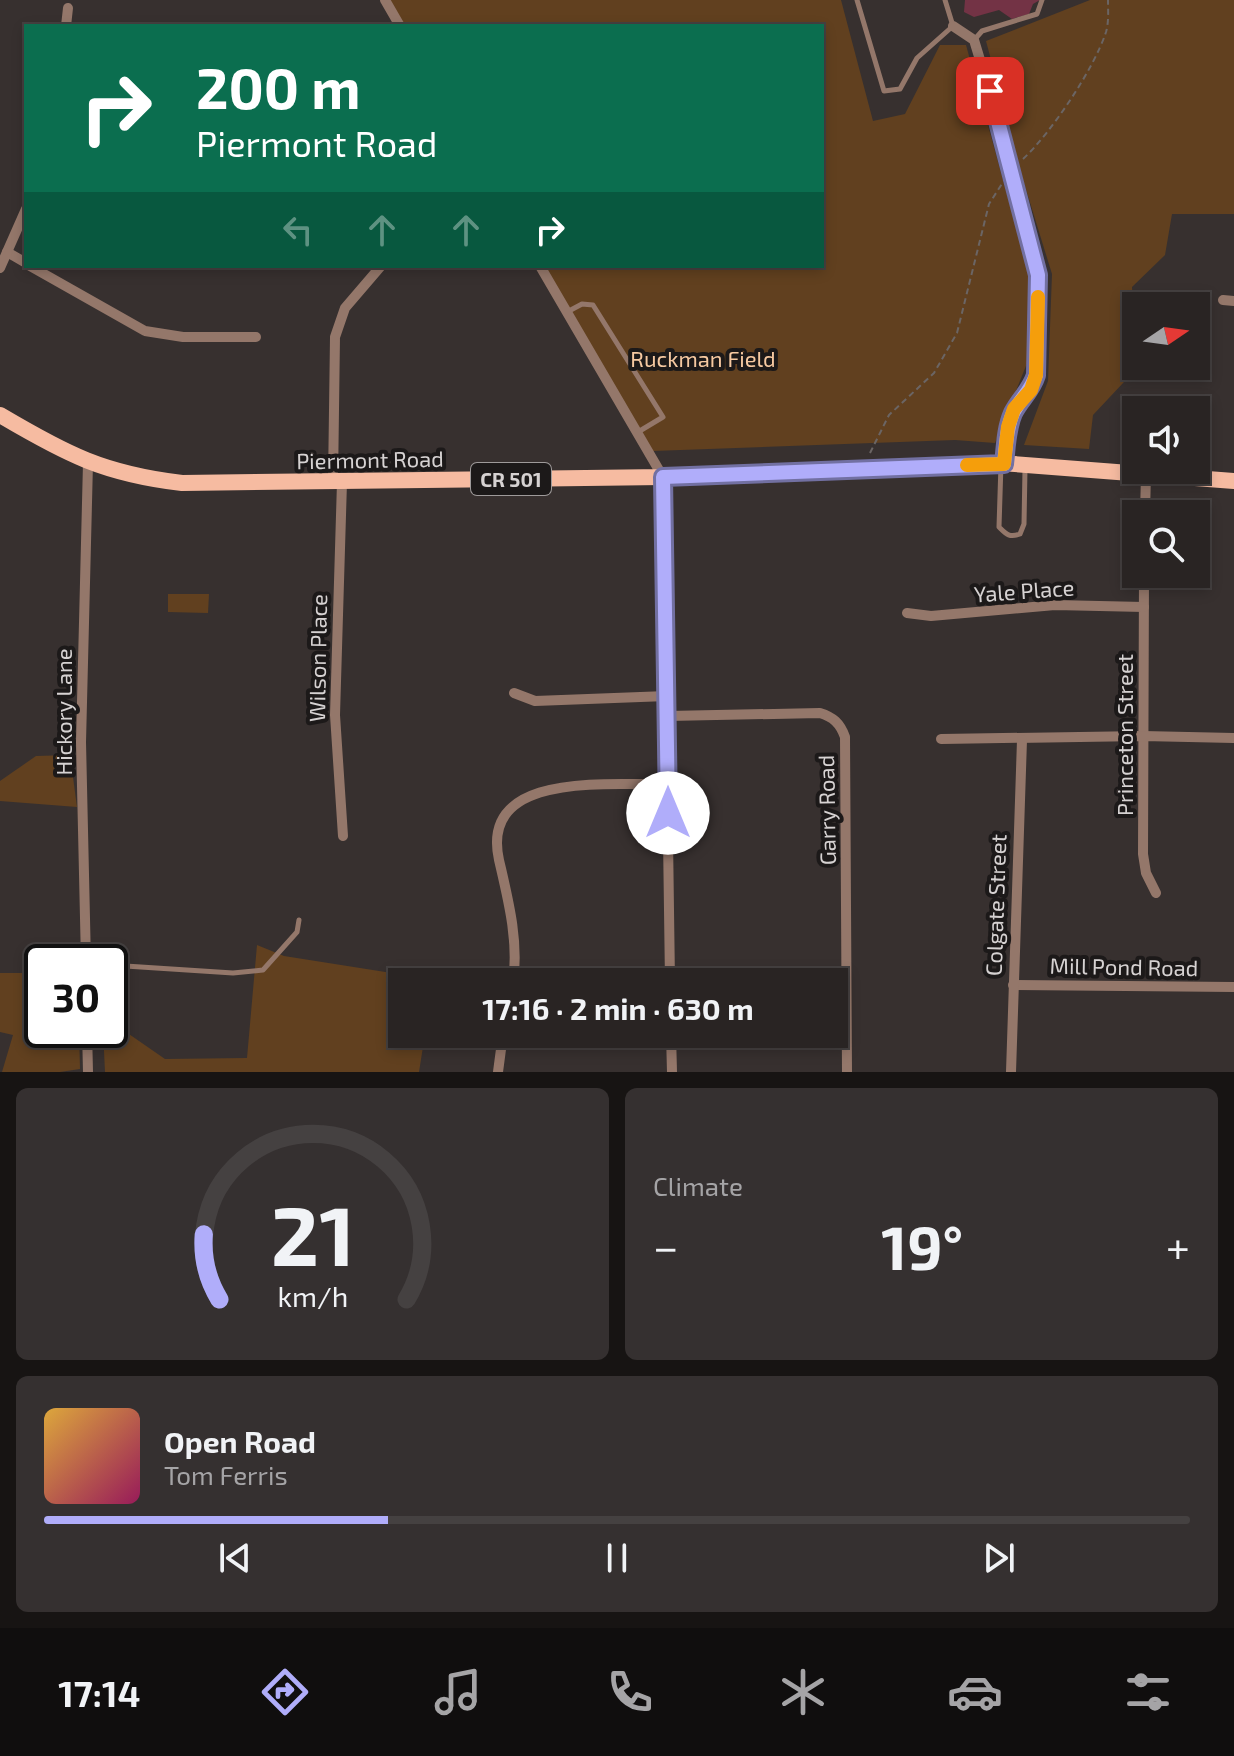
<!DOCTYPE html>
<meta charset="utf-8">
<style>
:root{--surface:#292423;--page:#353030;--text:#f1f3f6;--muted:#a5a4a6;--line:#454141;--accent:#b0adfa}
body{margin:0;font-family:"Exo 2",sans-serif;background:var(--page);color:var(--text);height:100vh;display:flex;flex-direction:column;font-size:30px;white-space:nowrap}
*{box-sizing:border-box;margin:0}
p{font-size:26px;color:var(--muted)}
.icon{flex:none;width:44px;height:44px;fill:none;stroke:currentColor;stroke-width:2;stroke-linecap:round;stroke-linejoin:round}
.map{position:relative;height:1072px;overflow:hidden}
.sheet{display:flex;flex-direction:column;gap:16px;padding:16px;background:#171413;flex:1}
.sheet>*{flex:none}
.hud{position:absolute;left:24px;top:24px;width:800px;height:244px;border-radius:0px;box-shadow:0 4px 12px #0003,0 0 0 2px var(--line);background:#0b6e4f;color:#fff;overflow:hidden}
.needle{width:52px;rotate:77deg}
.tools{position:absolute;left:1122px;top:292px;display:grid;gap:16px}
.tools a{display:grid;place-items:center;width:88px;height:88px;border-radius:0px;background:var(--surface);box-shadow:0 4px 12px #0003,0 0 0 2px var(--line);font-size:40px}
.speed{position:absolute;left:24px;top:944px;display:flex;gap:16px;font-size:40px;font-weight:700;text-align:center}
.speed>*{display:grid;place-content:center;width:104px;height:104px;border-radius:50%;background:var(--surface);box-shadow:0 4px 12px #0003,0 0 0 2px var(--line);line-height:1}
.speed .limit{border:4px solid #111;border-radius:12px;background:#fff;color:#111}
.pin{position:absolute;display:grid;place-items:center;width:68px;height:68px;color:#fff;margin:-34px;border-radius:16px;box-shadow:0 4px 12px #0006}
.me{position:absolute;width:88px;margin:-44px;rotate:0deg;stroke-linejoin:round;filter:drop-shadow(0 0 6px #0008)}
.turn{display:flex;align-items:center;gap:28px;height:168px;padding:0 40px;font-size:36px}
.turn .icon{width:104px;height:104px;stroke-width:2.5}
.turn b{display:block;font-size:56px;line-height:68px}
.lanes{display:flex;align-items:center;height:76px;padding:0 40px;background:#0003;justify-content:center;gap:40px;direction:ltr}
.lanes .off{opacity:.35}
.big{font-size:60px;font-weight:700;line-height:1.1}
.sheet .widget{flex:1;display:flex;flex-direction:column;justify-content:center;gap:12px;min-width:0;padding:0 28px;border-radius:12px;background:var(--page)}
.sheet .dial{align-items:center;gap:0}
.dial svg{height:208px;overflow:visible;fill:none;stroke:var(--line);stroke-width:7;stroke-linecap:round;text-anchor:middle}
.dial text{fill:var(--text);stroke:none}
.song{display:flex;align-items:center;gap:24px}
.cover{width:96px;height:96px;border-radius:12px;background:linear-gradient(135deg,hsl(40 70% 55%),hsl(330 70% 35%))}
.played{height:8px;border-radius:4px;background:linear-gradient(90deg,var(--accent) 30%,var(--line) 30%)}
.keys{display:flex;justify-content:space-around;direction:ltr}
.heat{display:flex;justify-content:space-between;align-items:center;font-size:44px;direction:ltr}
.sheet .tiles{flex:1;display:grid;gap:16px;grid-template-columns:1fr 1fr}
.widget:last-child{grid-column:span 2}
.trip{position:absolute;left:388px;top:968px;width:460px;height:80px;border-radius:0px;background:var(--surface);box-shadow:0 4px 12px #0003,0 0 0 2px var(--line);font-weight:700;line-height:80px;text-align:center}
.menu{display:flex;height:128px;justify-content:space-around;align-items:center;background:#100e0e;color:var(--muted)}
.menu .icon{width:56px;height:56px}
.menu .on{color:var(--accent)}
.menu b{font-size:36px;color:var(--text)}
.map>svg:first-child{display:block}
.green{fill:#61401f}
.building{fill:#733345}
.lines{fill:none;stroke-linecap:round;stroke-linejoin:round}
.path{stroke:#6b6564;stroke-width:2;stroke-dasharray:6 4;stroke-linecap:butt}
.lane{stroke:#94776a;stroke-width:5}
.street{stroke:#94776a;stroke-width:10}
.primary{stroke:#f6bba1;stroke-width:16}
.route-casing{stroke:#7270a2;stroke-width:20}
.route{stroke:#b0adfa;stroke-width:14}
.slow{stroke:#f59e0b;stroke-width:14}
.labels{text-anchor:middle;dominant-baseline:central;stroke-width:8;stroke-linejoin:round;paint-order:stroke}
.shield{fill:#1c1919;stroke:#9e9a9a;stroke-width:2}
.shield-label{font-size:20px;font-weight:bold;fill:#d6d2d2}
.park-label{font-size:22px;fill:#f6c9a1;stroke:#1c1919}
.street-label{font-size:22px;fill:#d6d2d2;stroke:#1c1919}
</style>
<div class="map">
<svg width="1234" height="1072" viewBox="0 0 1234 1072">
<rect width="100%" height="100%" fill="#37302f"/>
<g class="green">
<polygon points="384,0 841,0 873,121 905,114 940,45 966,45 1028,271 1038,336 995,443 955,440 653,451 543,266 822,266 822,26 400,26"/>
<polygon points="1090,0 1234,0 1234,214 1172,214 1165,255 1132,287 1136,366 1139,366 1093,415 1089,449 1024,445 1048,381 1052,274 1024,183 986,41"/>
<polygon points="168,594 209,594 208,613 168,612"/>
<polygon points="70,755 77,807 0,801 0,781 36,756"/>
<polygon points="257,945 284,956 436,980 402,982 402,1034 425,1034 419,1072 105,1072 103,1030 110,1030 110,976 122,976 126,1032 165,1059 247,1058"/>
<polygon points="0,973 42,973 42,1030 79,1030 80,1069 60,1072 2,1072 13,1035 0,1032"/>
</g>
<polygon class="building" points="965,0 1040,0 1033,4 1029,14 1012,19 999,10 974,17 964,12"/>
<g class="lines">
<g class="path">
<path d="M1023,159C1051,133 1094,69 1106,32C1109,22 1108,10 1108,0"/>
<polyline points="870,453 889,415 934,373 957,333 989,204 1005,179"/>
</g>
<g class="lane">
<polyline points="857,0 884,91 900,89 917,58 953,26 945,0"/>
<polyline points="975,39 982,31 1037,14 1042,0"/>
<polyline points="567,312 582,304 593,305 663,417 638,432"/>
<path d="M1001,464L999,527C1006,534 1009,538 1020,534L1024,524L1025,469"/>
<polyline points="110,965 233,973 263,970 297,932 299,920"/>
</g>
<g class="street">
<polyline points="385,0 400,26"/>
<polyline points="66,26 68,8"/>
<path d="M953,26L974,40L1013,169L1038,275L1036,375C1031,390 1020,399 1013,413C1006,429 1006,446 1004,464"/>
<polyline points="7,252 26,263"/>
<polyline points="30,266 145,331 183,337 256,337"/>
<polyline points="540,266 663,477 670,982"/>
<polyline points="0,268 26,209"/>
<polyline points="1223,300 1234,301"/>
<polyline points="333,482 335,337 345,308 381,266"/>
<polyline points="342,482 335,715 343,836"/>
<polyline points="1145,514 1146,474"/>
<polyline points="1144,574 1143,854 1146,873 1156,893"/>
<polyline points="907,613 931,616 1055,605 1144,607"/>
<polyline points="514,693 535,701 667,696"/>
<path d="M668,716L820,713C833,717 840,723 845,737L847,1072"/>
<polyline points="941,739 1143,736 1234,738"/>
<polyline points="86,962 81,742 88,463"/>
<path d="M513,982C519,941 508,899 499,860C479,769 614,786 667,784"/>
<polyline points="1013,985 1234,987"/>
<polyline points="87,1030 88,1072"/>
<polyline points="671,1034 672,1072"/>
<polyline points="498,1072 503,1034"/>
<polyline points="1011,1072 1022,740"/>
</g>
<path class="primary" d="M0,415C66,454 104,474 182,483L663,477L1001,463L1234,481"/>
</g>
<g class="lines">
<defs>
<path id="route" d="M668,813L663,477L1004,464C1006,447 1006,429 1013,413C1020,399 1031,391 1036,375L1038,275L990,91"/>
</defs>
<use href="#route" class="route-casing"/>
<use href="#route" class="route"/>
<polyline class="slow" points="967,465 1004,464 1008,427 1014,409 1031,390 1036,375 1038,297"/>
</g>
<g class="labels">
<rect class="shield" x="471" y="463" width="80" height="32" rx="6"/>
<g class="shield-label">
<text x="511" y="479">CR 501</text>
</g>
<g class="park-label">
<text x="703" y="358">Ruckman Field</text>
</g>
<g class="street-label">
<text transform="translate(370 459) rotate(-1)">Piermont Road</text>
<text transform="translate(1024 590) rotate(-4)">Yale Place</text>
<text transform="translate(317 658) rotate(-89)">Wilson Place</text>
<text transform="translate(63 712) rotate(-90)">Hickory Lane</text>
<text transform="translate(1124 735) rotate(-90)">Princeton Street</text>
<text transform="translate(826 810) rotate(-91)">Garry Road</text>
<text transform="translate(995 905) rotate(-88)">Colgate Street</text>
<text transform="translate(1124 966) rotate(1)">Mill Pond Road</text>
</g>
</g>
</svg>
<div class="tools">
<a><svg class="needle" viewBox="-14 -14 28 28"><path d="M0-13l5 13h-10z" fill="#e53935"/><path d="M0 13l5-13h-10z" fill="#a5a4a6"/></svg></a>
<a><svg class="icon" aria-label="sound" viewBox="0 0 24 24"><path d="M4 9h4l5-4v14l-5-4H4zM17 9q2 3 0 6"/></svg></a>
<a><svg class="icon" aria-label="search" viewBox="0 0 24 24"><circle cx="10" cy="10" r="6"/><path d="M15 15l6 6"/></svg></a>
</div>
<div class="speed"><div class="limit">30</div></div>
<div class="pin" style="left:990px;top:91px;background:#d93025"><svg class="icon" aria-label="arrive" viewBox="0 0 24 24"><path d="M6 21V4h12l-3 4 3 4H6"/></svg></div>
<svg class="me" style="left:668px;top:813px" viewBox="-20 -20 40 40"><circle r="19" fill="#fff"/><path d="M0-13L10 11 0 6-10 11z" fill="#b0adfa"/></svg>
<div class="trip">17:16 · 2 min · 630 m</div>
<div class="hud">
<div class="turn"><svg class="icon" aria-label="right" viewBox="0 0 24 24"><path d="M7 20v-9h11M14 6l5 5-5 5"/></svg><div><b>200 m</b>Piermont Road</div></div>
<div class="lanes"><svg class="icon off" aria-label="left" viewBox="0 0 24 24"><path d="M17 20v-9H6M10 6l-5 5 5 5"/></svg><svg class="icon off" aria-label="ahead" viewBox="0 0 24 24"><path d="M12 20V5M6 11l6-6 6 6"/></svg><svg class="icon off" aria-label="ahead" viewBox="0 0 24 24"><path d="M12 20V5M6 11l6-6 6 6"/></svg><svg class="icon" aria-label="right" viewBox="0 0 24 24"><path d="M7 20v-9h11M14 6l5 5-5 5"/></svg></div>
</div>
</div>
<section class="sheet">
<div class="tiles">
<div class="widget dial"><svg viewBox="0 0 100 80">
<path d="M14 69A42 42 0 1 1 86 69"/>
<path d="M14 69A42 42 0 0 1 8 44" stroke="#b0adfa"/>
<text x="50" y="56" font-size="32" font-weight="700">21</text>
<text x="50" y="72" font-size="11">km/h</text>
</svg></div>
<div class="widget"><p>Climate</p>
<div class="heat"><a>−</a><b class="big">19°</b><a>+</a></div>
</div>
<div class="widget">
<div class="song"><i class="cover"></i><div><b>Open Road</b><p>Tom Ferris</p></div></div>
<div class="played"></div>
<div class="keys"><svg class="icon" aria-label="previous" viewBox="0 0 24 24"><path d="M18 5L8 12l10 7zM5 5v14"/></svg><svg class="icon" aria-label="pause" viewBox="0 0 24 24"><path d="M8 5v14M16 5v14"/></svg><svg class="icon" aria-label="next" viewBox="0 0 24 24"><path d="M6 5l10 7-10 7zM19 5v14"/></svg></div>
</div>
</div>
</section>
<nav class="menu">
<b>17:14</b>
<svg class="icon on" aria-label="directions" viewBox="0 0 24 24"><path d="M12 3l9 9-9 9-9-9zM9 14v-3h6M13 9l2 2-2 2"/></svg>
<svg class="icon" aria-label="music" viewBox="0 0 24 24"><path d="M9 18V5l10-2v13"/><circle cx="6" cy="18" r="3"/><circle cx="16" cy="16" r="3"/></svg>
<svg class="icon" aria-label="phone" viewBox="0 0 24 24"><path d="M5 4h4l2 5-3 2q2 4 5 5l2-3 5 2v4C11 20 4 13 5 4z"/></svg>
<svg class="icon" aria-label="climate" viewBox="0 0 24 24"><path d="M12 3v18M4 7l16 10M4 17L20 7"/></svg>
<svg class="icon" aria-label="car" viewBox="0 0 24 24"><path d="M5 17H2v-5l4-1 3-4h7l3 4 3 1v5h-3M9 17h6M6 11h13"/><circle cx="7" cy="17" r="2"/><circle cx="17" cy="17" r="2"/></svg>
<svg class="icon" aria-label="filters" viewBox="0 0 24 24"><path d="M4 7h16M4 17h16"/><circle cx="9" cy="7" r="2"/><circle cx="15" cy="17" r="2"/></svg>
</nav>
